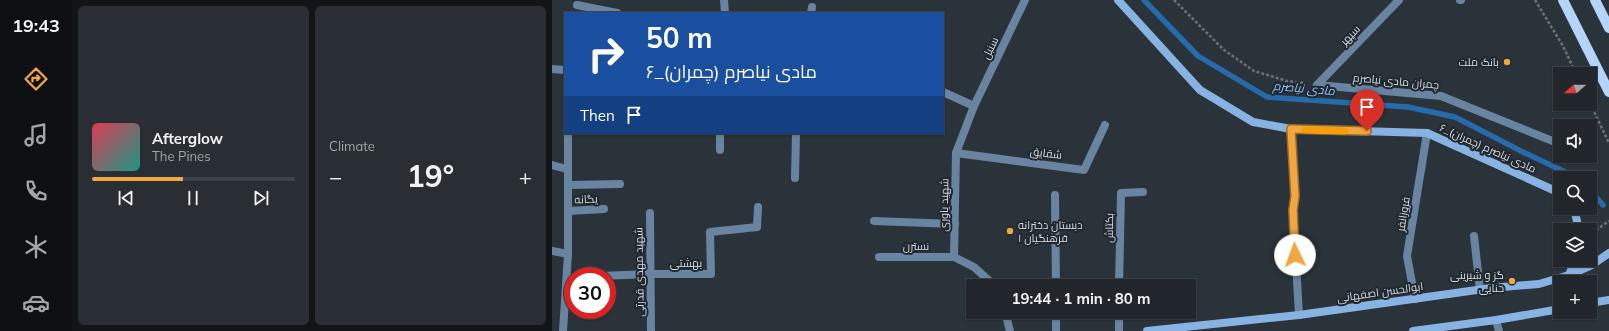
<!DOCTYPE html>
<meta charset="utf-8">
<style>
:root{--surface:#20262c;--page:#282e34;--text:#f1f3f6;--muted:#a2a5a9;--line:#3d4348;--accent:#f1a63f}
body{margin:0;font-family:Mulish,Cairo,sans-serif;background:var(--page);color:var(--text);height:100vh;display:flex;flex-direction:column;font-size:15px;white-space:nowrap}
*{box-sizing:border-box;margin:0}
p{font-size:13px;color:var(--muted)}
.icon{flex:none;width:22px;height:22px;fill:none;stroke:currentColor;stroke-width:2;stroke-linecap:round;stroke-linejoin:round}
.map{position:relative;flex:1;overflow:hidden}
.sheet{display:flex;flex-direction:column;gap:6px;padding:6px;background:#121518;width:480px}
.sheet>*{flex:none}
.top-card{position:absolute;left:12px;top:12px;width:380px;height:122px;border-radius:0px;box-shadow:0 1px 3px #0004,0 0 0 1px var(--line);background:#1a4fa0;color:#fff;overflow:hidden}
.needle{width:26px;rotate:250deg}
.fabs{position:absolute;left:1001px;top:67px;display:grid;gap:8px}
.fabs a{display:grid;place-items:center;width:44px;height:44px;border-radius:0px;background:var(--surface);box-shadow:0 1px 3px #0004,0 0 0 1px var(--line);font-size:20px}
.speed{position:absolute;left:12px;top:267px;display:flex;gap:8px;font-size:20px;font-weight:700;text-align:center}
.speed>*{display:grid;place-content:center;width:52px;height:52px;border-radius:50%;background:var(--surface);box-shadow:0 1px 3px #0004,0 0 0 1px var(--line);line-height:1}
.speed .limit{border:6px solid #d22;background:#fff;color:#111}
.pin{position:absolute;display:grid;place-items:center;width:34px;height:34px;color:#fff;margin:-41px -17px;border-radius:50% 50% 50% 0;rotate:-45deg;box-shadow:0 0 4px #0007}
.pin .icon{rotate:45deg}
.me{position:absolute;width:44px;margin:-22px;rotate:357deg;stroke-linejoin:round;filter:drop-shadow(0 0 3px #0008)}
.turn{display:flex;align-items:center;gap:14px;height:84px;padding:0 16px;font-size:18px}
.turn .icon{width:52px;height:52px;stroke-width:2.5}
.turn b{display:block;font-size:28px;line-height:34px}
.then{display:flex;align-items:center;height:38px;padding:0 16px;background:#0003;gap:8px;font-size:15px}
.big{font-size:30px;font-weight:700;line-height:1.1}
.sheet .tile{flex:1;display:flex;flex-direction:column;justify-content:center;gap:6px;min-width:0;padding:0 14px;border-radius:6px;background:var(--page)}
.song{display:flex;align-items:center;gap:12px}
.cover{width:48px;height:48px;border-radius:6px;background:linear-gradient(135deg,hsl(350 70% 55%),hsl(170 70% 35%))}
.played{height:4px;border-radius:2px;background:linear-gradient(90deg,var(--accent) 45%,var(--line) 45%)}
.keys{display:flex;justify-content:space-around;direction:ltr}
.heat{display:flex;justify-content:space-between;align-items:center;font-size:22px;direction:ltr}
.sheet .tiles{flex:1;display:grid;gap:6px;grid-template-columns:repeat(2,1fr)}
.trip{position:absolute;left:414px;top:279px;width:230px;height:40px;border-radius:0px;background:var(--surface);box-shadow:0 1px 3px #0004,0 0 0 1px var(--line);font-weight:700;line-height:40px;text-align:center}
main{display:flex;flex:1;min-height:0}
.tab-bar{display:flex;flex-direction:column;width:72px;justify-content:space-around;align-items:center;background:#0d0f12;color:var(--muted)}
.tab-bar .icon{width:28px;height:28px}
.tab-bar .on{color:var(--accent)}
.tab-bar b{font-size:18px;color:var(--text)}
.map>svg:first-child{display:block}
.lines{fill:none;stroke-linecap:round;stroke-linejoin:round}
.stream{stroke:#276aaa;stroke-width:5.5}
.path{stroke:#6a7178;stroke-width:2.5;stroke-dasharray:3 2;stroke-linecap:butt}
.lane{stroke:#6984a1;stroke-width:8}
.street{stroke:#6984a1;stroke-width:8}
.secondary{stroke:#87b3e2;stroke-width:8}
.primary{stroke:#b4d5fa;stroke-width:10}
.route-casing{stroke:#9d6c29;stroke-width:10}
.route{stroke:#f1a63f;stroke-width:7}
.slow{stroke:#f59e0b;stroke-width:7}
.poi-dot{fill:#f1a63f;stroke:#202830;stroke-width:1.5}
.labels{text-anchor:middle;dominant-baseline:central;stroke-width:4;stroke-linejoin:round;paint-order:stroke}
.street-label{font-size:11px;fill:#d7dce2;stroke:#202830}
.poi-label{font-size:11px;fill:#d7dce2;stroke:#202830;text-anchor:end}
.water-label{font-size:12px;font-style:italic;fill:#93c3f8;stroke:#202830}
</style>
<main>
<nav class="tab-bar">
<b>19:43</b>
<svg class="icon on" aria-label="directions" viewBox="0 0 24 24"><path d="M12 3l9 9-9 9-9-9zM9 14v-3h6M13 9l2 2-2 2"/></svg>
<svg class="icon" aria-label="music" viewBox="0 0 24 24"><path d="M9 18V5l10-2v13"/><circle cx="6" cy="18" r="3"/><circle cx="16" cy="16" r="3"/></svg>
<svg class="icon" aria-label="phone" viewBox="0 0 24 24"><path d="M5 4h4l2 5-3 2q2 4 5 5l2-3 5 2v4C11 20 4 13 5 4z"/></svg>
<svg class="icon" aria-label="climate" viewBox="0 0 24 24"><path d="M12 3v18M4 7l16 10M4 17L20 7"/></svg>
<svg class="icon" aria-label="car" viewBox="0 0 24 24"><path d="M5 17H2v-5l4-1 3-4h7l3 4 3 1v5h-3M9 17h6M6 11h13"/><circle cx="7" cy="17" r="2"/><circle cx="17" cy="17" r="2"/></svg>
</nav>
<section class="sheet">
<div class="tiles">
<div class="tile">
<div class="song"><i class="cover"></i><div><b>Afterglow</b><p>The Pines</p></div></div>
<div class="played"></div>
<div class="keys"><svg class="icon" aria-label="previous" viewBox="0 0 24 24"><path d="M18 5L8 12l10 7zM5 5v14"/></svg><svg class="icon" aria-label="pause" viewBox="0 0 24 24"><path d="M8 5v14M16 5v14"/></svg><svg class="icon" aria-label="next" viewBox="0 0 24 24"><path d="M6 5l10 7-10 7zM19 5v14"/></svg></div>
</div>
<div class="tile"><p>Climate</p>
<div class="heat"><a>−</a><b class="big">19°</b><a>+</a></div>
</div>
</div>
</section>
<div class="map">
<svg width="1057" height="331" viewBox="0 0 1057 331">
<rect width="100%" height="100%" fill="#2a323a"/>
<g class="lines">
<g class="stream">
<polyline points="592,0 646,56 715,97 856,107 903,117 973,153 1026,178"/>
<polyline points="1038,190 1051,205"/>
</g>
<g class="path">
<polyline points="622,0 672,50 702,71 735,81 753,83"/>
<polyline points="983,0 1011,46 1024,74"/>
<polyline points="1038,103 1057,143"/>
<polyline points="1040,233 1057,221"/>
</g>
<polyline class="lane" points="391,92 422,106"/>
<g class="street">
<polyline points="172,0 173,13"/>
<polyline points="908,0 909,0"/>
<polyline points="25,5 65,13"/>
<polyline points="259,13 260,7"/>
<polyline points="0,69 13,70"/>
<polyline points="765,85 889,96 1008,144"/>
<polyline points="765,85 847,0"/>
<polyline points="739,129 743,196 741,210 747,315"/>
<polyline points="168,150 168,133"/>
<polyline points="404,153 532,170 553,125"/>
<polyline points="0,165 15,169"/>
<polyline points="243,178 244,133"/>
<polyline points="16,185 68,184"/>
<polyline points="503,195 504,286"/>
<polyline points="17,211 52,209"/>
<polyline points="98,213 99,331"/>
<polyline points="322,221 403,224"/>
<polyline points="922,236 928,290"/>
<polyline points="0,251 16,254"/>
<polyline points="327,257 402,257"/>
<polyline points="48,276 98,274 159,274 158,232 205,227 206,207"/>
<polyline points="443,286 422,267 402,257 404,153 422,106 473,0"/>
<polyline points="567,286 569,193 591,192"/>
<polyline points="863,299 855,256 875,133"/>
<polyline points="453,312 458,331"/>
<polyline points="504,312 504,331"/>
<polyline points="944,320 947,331"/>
<polyline points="11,331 16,254 16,133"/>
<polyline points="567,331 567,312"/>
</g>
<g class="secondary">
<polyline points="566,0 648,90 701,122 739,129 875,133 1008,193"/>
<polyline points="1022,208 1027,230"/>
<polyline points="1017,275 1023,260"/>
<polyline points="1038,303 1057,300"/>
<polyline points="595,331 747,315 939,288 987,284 1017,275 1040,265 1057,253"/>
<polyline points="861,331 944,320 1008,309"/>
</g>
<g class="primary">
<polyline points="1011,0 1057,92"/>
<polyline points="1043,0 1057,28"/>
</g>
</g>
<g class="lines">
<defs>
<polyline id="route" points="743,255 741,210 743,196 739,129 815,131"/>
</defs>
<use href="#route" class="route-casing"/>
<use href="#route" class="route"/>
<polyline class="slow" points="753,130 793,131"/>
</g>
<g class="poi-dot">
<circle cx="955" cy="62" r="4"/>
<circle cx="458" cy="231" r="4"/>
<circle cx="960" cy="281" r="4"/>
</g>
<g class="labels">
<g class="street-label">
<text transform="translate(798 35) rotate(-46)">سپهر</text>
<text transform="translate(438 48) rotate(-64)">سنبل</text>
<text transform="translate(844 81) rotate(5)">چمران مادی نیاصرم</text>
<text transform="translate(936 148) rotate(24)">۶_مادی نیاصرم (چمران)</text>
<text transform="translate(494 153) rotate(7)">شقایق</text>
<text transform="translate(34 199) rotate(-3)">یگانه</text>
<text transform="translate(392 205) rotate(-89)">شهید یاوری</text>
<text transform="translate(851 214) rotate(-81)">فروزانفر</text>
<text transform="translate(557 228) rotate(-89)">بکتاش</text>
<text x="364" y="246">نسترن</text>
<text x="134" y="263">بهشتی</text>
<text transform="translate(87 272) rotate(-91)">شهید مهدی قدرتی</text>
<text transform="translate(828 292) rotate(-8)">ابوالحسن اصفهانی</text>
</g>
<g class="poi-label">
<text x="947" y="62">بانک ملت</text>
<text x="466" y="225" text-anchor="start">دبستان دخترانه<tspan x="466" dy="13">فرهنگیان ۱</tspan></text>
<text x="952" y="275">گز و شیرینی<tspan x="952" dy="13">حنایی</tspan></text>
</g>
<g class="water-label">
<text transform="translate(752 88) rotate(5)">مادی نیاصرم</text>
</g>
</g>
</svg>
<div class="fabs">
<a><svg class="needle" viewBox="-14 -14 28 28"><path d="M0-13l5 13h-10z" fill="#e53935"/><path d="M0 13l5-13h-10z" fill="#a2a5a9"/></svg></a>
<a><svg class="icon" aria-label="sound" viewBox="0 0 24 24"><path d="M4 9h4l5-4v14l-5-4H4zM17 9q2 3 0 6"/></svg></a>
<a><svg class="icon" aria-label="search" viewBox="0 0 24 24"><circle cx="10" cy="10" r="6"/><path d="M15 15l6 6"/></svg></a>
<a><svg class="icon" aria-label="layers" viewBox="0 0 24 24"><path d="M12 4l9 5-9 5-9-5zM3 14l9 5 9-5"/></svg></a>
<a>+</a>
</div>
<div class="speed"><div class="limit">30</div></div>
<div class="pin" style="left:815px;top:131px;background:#d93025"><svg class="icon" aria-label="arrive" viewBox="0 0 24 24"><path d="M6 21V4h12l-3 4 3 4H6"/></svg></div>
<svg class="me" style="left:743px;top:255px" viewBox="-20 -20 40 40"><circle r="19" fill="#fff"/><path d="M0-13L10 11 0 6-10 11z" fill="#f1a63f"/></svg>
<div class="trip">19:44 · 1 min · 80 m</div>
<div class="top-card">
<div class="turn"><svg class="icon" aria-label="right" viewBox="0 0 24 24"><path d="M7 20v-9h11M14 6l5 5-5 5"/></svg><div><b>50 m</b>۶_مادی نیاصرم (چمران)</div></div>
<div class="then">Then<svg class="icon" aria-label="arrive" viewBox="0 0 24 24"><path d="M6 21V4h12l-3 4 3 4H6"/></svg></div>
</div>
</div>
</main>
